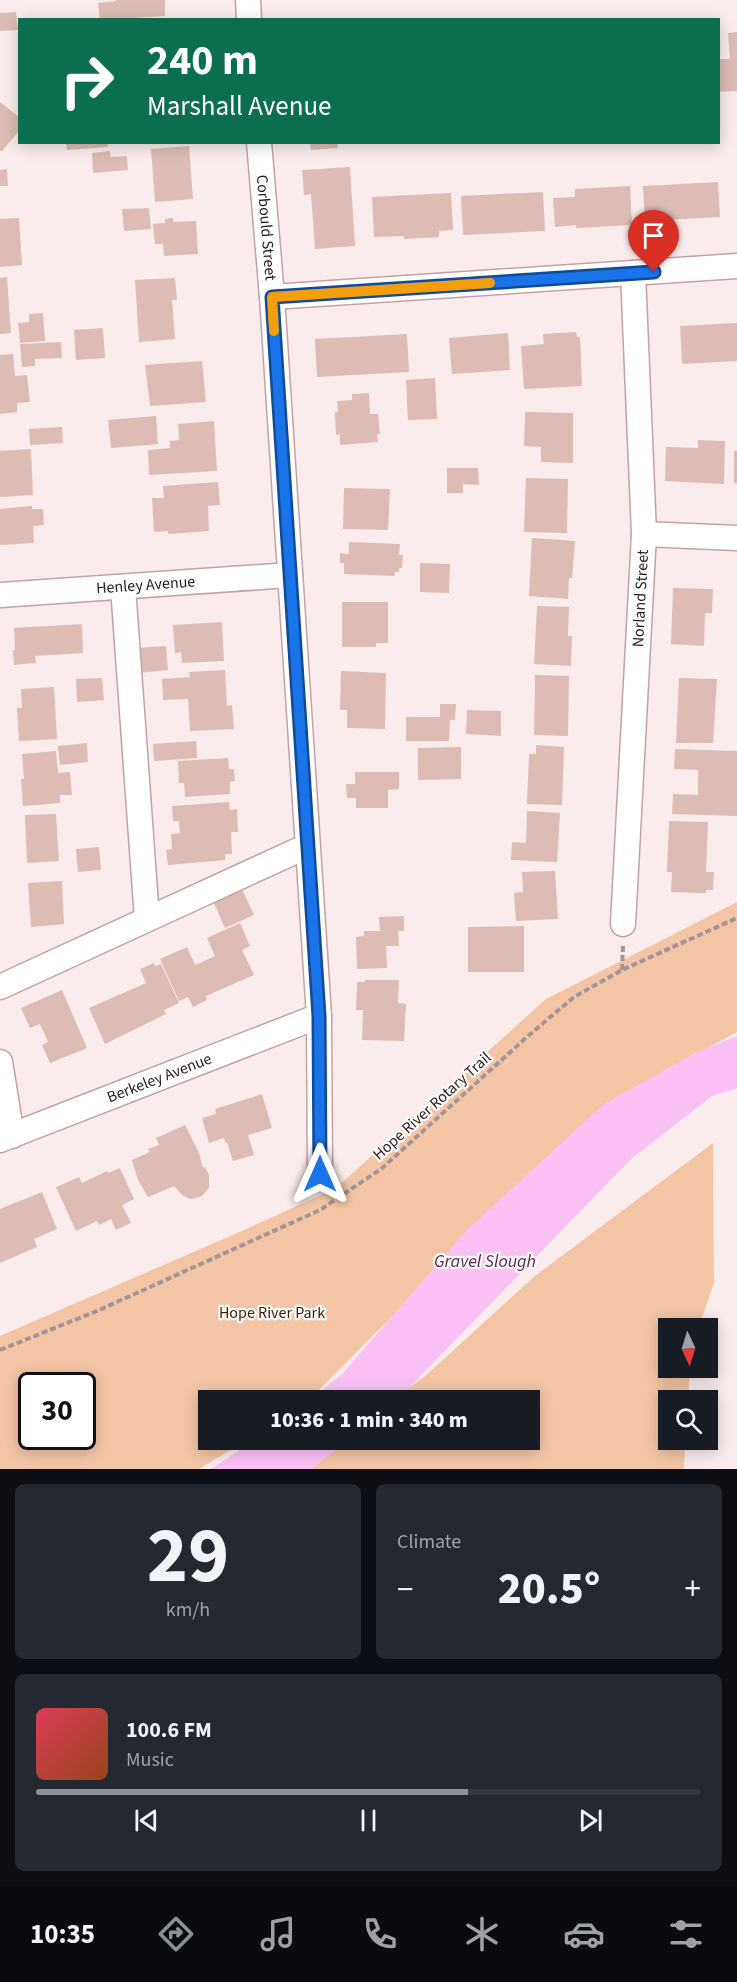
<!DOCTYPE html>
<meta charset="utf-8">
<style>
:root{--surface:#171b24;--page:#242831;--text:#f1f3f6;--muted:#9ea1a6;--line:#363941;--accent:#8c9099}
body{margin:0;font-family:"Source Sans 3",sans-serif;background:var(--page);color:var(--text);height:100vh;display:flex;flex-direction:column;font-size:22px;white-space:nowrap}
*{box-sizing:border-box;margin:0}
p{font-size:20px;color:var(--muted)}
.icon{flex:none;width:33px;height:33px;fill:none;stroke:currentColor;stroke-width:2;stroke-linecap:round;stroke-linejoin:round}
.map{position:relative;height:1469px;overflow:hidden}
.panel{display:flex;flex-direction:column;gap:15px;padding:15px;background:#0d0f14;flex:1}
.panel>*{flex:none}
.guide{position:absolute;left:18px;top:18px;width:702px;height:126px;border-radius:0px;box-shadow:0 3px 15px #0003;background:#0b6e4f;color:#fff;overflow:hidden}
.needle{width:39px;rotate:176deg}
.controls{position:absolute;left:658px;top:1318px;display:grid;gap:12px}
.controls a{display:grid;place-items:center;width:60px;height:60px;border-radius:0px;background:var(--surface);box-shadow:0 3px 15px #0003;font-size:30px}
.speed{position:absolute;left:18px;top:1372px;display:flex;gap:12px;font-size:30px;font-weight:700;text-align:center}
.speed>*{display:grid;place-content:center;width:78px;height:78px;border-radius:50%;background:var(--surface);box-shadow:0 3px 15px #0003;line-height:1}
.speed .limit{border:3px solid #111;border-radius:9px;background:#fff;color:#111}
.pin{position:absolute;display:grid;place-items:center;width:51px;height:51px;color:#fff;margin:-62px -26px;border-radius:50% 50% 50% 0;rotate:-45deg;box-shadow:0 0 6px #0007}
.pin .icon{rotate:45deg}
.me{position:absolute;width:66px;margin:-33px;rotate:0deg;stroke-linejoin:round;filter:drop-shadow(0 0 4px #0008)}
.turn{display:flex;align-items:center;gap:21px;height:126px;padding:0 30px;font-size:27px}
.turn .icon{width:78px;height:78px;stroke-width:2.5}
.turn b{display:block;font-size:42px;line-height:51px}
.big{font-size:45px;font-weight:800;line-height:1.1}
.panel .tile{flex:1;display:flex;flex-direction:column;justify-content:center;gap:9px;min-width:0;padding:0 21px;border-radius:9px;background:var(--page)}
.panel .dial{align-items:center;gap:0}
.dial b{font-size:78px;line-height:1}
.song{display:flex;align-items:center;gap:18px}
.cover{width:72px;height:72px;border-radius:9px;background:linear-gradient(135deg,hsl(350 70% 55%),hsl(20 70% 35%))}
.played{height:6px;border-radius:3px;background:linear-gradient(90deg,var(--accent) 65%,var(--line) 65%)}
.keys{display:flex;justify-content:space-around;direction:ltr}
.heat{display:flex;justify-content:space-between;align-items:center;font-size:33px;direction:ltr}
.panel .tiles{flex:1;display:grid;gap:15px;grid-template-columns:1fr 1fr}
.tile:last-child{grid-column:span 2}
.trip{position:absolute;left:198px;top:1390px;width:342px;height:60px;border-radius:0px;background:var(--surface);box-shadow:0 3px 15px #0003;font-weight:800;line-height:60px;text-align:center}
.menu{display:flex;height:96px;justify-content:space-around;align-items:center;background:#090b0e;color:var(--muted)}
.menu .icon{width:42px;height:42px}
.menu .current{color:var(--accent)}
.menu b{font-size:27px;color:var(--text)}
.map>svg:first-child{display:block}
.green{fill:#f3c5a5;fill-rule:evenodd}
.water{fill:#fcc1f4}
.building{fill:#dcbcb4}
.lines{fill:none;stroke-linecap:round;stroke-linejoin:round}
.minor-casing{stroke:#c3a2a4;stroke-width:27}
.path{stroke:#a49697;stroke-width:4;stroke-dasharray:6 3;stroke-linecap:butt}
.minor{stroke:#fff;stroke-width:24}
.route-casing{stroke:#114b97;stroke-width:15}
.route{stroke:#1a73e8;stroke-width:10}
.slow{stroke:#f59e0b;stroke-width:10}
.labels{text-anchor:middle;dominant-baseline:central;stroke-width:4.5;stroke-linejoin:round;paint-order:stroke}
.street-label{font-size:16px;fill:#281b1c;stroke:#fdfdfd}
.park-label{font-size:16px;fill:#3b220f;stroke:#fdfdfd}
.water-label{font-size:18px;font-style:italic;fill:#63215e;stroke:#fdfdfd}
</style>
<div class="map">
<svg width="737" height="1469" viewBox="0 0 737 1469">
<rect width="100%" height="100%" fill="#faeced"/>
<g class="green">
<path d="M737,902V1032L603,1105L308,1401H208V1440H247L199,1469H0V1336L251,1227L336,1188L546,999ZM32,1386H82V1437H32Z"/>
<polygon points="713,1143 714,1283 698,1329 669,1329 669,1368 690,1368 688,1401 669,1401 669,1440 685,1440 684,1469 300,1469 339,1440 530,1440 530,1401 391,1401 424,1377 535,1276"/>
</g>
<g class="water">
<polygon points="737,1036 737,1088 712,1096 631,1159 406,1391 395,1401 309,1401 343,1373 467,1230 603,1105 695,1053"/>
<polygon points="255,1440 348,1440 312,1469 211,1469"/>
</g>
<g class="building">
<polygon points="116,0 165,0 165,16 100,20 98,3 116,1"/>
<polygon points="16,12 18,30 0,31 0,13"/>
<polygon points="737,32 737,91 718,92 718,59 730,59 728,33"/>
<polygon points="0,102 20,118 20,130 2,151 0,151"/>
<polygon points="66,142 108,142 108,147 67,150"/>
<polygon points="310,142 337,142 338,148 311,150"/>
<polygon points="189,146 193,199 155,202 151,149"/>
<polygon points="110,151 111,157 127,156 128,170 93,173 92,153"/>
<polygon points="350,167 355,246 315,249 311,194 304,195 302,170"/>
<polygon points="7,169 8,186 0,186 0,170"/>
<polygon points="718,182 720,217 645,221 643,186"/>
<polygon points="630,186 632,225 576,228 576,225 555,227 553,198 575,197 575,189"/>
<polygon points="543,192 545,231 463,235 461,196"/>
<polygon points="451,193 453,230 439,231 439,237 404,239 404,236 374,237 372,197"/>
<polygon points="149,208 151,229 124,231 122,209"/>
<polygon points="19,218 22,265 0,267 0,219"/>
<polygon points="173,218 173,222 196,221 198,254 164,256 163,244 155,244 153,224 165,223 165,219"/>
<polygon points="7,277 11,333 0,334 0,278"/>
<polygon points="175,278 177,300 172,300 175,339 139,342 135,280"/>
<polygon points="43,313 45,341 20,343 18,323 29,322 29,314"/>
<polygon points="737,323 737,361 682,364 680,326"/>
<polygon points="103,328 105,358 76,360 74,330"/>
<polygon points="576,332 577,337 580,337 582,386 524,389 521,346 544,344 543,334"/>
<polygon points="508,333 510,370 452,374 449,338"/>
<polygon points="407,334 409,372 317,377 315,339"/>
<polygon points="61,342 62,358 35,359 35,366 22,367 20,344"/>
<polygon points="13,354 15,376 27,375 30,402 17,403 17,412 0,414 0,355"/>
<polygon points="202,361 206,402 150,406 145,365"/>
<polygon points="435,378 437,419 408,420 406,380"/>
<polygon points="369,393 370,414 378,414 380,434 377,434 378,442 340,445 340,434 336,435 335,412 338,412 337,401 352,400 352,394"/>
<polygon points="525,412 573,413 573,463 541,462 541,447 524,446"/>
<polygon points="156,416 158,444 111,448 108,420"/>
<polygon points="214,421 217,471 149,475 148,450 170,448 170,441 179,440 178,424"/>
<polygon points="62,427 63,443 30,445 29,429"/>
<polygon points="698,440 725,441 724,484 665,481 666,447 698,448"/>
<polygon points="31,449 33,495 0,497 0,451"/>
<rect x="734" y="451" width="3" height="32"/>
<polygon points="447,468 478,468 479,485 463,484 463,493 447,493"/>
<polygon points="526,478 568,479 567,533 524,532"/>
<polygon points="218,482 220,505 208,506 209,531 168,534 168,531 154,532 152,498 164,498 163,486"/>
<polygon points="344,488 390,489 388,530 343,529"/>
<polygon points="32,506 32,509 43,509 44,525 33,526 34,543 0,545 0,509"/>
<polygon points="532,538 575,541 572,578 569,578 568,599 529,596"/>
<polygon points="349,542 400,544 399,555 403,555 402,568 399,568 399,572 395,572 394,576 344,574 344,563 340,563 340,553 349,554"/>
<polygon points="420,563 450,564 449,593 420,592"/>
<polygon points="673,588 713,589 712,613 705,613 704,646 671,644"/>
<polygon points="342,602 388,602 388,643 376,643 376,647 342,647"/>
<polygon points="537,606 569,607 568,636 572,636 571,666 534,664"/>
<polygon points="222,622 224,661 182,663 181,652 175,653 173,625"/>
<polygon points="82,624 83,653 35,656 36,663 14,665 13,650 15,650 14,628"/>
<polygon points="166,646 168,670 139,673 137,648"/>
<polygon points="225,670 227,706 232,705 234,729 190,731 188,699 163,700 162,679 190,677 189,672"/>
<polygon points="341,671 386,673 385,729 347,728 347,710 340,710"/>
<polygon points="535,675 569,676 568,736 534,735"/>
<polygon points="102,678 104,700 77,702 76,679"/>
<polygon points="679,678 717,679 713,743 676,743"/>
<polygon points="54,687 57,739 19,741 17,708 22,708 21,689"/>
<polygon points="440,704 456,704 455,720 450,720 449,741 406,741 406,717 440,717"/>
<polygon points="467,710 501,711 501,736 466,734"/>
<polygon points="196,741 197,758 154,761 153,744"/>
<polygon points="87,743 88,762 60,765 58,746"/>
<polygon points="536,745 564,747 562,805 527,804 529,754 536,754"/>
<polygon points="461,747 461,779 418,780 418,748"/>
<polygon points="675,749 737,751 737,816 672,814 673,794 698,795 698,770 674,769"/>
<polygon points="56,751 58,773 70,772 72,795 60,795 60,803 23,806 21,779 24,779 22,754"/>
<polygon points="228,758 229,769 234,769 235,781 230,782 230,794 185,797 184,783 179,783 178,761"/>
<polygon points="355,772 399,772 399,789 388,790 388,808 356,808 356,798 347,798 346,784 355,784"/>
<polygon points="229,802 230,810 237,809 238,832 231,832 232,854 225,854 225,860 168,865 166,850 172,849 171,834 180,833 179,821 173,821 172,806"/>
<polygon points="527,811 560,813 557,862 511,860 512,842 526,843"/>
<polygon points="56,814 59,861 27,863 25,815"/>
<polygon points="669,821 708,822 706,872 714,872 713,890 706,890 706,893 671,892 672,872 667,872"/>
<polygon points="99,847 101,870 78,872 76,849"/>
<polygon points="555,871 558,919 516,921 514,893 523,892 522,872"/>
<polygon points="62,881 64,924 31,927 28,883"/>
<polygon points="242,889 254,915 225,928 213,901"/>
<polygon points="404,916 404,931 398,931 399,946 386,946 387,968 357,969 356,937 364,936 364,931 380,931 379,917"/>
<polygon points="240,923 250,946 242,950 254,975 206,996 207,1000 193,1007 188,997 179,1001 160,959 187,947 195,965 215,956 207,938"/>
<polygon points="524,926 524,972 468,972 468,927"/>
<polygon points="154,963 155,966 161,964 179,1003 164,1010 166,1014 105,1044 89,1008 146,983 140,969"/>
<polygon points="365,980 399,980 398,1003 406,1004 404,1041 362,1040 363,1010 356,1010 357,982 365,982"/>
<polygon points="62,990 87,1048 50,1063 42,1045 48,1042 40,1024 30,1028 21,1008"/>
<polygon points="262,1094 272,1128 248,1135 254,1155 233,1161 227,1142 225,1143 224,1138 209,1143 202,1118 216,1114 215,1109"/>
<polygon points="185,1125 199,1153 203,1168 205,1167 209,1175 209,1188 202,1196 196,1198 190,1199 182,1195 174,1186 148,1197 138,1180 132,1160 150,1152 148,1149 159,1145 156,1138"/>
<polygon points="120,1168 134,1199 122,1205 131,1223 116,1230 111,1219 99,1225 97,1221 76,1231 56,1187 79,1177 82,1183 107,1171 108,1173"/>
<polygon points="42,1192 57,1229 34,1239 37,1247 0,1263 0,1209"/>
</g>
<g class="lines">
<defs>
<g id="minor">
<polyline points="248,0 249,20"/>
<path id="s1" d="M259,142L272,297L319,1016L320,1175"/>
<polyline points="272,297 737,266"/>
<polyline points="644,534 737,538"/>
<polyline points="123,587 147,919"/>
<path id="s2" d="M0,595L290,575"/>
<path id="s3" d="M623,924L644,534L633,273"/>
<polyline points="0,987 307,846"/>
<polyline points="0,1062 12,1136"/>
<path id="s4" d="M0,1140L319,1016"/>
</g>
</defs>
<use href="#minor" class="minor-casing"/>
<g class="path">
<polyline points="622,970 623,946"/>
<polyline points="0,1350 97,1311 320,1210 381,1169 528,1036 574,997 622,970 737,918"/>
</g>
<use href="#minor" class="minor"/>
</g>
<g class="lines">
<defs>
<polyline id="route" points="320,1174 319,1016 272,297 654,272"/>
</defs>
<use href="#route" class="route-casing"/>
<use href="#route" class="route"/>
<polyline class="slow" points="274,331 272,297 490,283"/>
</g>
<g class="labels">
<g class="street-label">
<text stroke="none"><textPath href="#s1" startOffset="86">Corbould Street</textPath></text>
<text stroke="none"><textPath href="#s2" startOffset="146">Henley Avenue</textPath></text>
<text stroke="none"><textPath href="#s3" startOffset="326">Norland Street</textPath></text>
<text stroke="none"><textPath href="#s4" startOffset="171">Berkeley Avenue</textPath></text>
<text transform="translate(432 1106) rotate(-42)">Hope River Rotary Trail</text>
</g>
<g class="park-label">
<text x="272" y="1313">Hope River Park</text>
</g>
<g class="water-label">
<text x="485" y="1261">Gravel Slough</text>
</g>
</g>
</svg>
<div class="controls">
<a><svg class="needle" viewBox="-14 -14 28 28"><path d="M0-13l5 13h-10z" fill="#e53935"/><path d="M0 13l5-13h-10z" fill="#9ea1a6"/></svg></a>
<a><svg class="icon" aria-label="search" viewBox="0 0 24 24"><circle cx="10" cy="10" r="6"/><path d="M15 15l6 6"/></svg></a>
</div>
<div class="speed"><div class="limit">30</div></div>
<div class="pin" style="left:654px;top:272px;background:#d93025"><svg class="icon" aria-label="arrive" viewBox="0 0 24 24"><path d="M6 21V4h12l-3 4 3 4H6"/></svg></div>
<svg class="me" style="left:320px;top:1174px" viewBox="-20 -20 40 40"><path d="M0-17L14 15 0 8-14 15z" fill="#1a73e8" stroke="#fff" stroke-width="4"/></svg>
<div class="trip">10:36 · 1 min · 340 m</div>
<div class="guide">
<div class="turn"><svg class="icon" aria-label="right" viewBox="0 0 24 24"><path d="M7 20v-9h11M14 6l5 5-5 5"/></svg><div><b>240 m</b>Marshall Avenue</div></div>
</div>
</div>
<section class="panel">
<div class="tiles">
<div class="tile dial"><b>29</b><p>km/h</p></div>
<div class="tile"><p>Climate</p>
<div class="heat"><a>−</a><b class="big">20.5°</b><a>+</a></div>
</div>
<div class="tile">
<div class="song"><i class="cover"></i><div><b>100.6 FM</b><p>Music</p></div></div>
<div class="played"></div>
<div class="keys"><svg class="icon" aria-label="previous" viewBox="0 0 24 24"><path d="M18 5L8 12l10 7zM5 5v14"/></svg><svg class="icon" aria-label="pause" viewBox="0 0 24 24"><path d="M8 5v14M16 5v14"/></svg><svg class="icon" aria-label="next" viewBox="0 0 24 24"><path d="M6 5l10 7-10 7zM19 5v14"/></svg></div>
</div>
</div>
</section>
<nav class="menu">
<b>10:35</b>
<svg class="icon current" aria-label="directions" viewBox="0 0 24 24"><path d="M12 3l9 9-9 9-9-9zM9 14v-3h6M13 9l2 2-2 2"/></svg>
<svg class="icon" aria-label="music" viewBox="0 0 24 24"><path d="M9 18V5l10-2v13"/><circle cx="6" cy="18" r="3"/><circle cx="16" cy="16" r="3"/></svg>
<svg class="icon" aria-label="phone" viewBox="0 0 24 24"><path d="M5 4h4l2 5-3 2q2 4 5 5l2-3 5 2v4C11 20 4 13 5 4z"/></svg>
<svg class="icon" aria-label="climate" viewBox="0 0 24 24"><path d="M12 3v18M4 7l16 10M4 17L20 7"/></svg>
<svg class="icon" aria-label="car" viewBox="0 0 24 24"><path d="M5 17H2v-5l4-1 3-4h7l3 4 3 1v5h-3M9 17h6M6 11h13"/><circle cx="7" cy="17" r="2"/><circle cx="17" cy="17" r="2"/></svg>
<svg class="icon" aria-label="filters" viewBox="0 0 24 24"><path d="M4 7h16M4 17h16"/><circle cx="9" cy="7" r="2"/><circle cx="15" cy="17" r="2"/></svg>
</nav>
